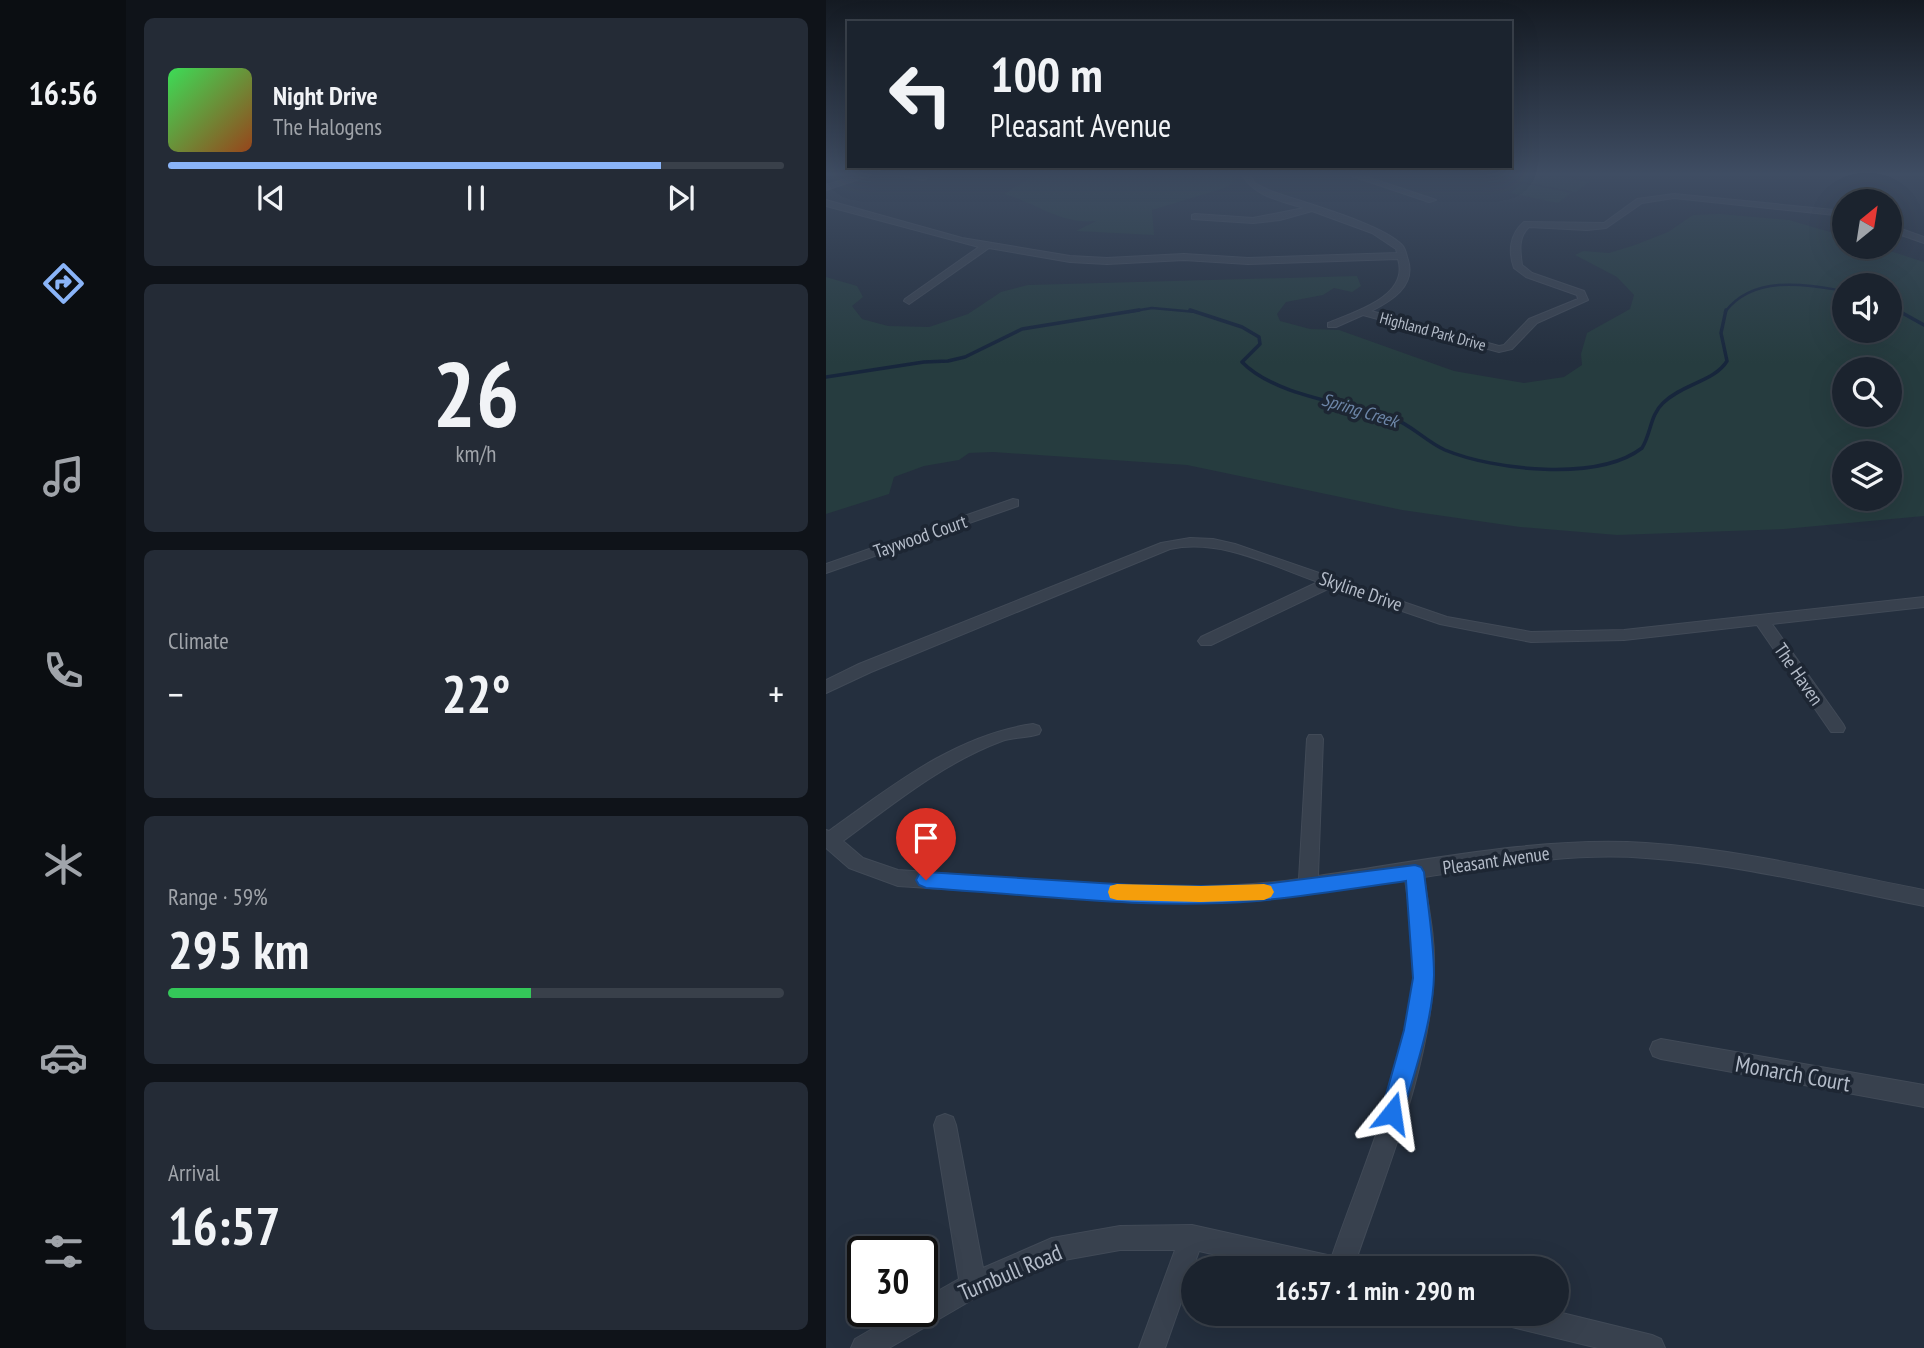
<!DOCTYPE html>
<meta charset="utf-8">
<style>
:root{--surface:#1b232e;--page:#242b36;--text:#f1f3f6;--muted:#a0a4aa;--line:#39404a;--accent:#8ab4f8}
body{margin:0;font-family:"PT Sans Narrow",sans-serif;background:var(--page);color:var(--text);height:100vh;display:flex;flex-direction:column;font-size:26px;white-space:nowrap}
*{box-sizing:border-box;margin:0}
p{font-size:23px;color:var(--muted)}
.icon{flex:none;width:38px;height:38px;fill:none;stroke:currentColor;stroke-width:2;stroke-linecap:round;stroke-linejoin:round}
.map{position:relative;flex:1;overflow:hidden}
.panel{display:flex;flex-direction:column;gap:18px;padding:18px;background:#0f1319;width:700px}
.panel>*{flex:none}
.guide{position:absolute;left:21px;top:21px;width:665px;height:147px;border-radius:0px;box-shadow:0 7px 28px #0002,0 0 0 2px var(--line);background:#1b232e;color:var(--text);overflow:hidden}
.needle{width:46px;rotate:30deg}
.buttons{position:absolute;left:1006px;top:189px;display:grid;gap:14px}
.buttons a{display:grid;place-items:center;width:70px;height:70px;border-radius:50%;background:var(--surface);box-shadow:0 7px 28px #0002,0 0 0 2px var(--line);font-size:35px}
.speed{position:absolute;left:21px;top:1236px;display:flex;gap:14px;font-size:35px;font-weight:700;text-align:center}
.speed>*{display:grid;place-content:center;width:91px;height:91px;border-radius:50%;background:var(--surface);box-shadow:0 7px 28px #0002,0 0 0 2px var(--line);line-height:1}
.speed .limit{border:4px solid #111;border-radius:10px;background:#fff;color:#111}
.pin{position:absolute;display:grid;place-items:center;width:60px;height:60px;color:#fff;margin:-72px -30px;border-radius:50% 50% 50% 0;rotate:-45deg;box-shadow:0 0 7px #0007}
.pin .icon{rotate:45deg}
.me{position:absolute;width:77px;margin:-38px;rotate:15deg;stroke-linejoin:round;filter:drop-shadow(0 0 5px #0008)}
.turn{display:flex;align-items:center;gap:24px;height:147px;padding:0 28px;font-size:32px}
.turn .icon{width:91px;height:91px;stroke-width:2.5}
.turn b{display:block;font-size:49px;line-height:60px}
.big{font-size:52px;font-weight:600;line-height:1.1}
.panel .widget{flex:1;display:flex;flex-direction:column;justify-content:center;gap:10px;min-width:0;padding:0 24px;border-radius:10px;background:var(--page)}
.panel .dial{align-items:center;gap:0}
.dial b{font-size:91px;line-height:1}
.song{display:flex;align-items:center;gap:21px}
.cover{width:84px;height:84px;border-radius:10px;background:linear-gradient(135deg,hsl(130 70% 55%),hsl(20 70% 35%))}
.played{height:7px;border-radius:4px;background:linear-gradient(90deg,var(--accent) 80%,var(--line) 80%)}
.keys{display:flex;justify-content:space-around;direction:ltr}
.heat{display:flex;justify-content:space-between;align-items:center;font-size:38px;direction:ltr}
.charge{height:10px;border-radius:5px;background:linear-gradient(90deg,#34c759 59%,var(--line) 0)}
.trip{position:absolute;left:355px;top:1256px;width:388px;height:70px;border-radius:35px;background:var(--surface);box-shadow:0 7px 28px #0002,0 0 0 2px var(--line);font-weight:600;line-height:70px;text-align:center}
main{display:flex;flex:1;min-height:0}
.dock{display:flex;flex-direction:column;width:126px;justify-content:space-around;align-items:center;background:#0b0e12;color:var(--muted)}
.dock .icon{width:49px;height:49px}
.dock .selected{color:var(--accent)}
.dock b{font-size:32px;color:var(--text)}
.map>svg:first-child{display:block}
.green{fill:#263c3f;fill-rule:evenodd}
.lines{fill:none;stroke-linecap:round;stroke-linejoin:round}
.stream-far1{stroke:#17263c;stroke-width:2.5}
.stream{stroke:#17263c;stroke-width:3.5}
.street-casing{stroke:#414a57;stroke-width:2}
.street{fill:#38414e;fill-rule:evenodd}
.route{fill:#1a73e8;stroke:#114b97;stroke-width:2}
.slow{fill:#f59e0b}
.labels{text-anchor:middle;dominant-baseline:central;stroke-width:7;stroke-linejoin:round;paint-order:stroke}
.far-street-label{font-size:16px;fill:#b4bcc9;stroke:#1d2633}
.far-water-label{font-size:18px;font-style:italic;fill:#6d86a8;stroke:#1d2633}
.street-label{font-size:19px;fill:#b4bcc9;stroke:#1d2633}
.near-street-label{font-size:23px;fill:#b4bcc9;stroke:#1d2633}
</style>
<main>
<nav class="dock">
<b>16:56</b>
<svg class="icon selected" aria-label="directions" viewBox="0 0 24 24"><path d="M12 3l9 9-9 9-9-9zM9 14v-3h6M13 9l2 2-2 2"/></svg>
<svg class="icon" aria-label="music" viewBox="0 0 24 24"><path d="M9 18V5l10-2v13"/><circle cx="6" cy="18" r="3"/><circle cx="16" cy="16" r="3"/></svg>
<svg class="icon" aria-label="phone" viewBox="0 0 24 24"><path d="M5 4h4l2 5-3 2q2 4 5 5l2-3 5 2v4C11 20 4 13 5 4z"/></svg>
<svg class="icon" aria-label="climate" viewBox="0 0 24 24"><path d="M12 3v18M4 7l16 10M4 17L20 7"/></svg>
<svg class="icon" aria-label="car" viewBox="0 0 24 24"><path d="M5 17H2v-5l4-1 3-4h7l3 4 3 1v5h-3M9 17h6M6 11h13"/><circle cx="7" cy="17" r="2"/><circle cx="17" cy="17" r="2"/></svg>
<svg class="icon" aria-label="filters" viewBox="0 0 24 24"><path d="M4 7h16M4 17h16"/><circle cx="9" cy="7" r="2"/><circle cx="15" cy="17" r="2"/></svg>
</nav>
<section class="panel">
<div class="widget">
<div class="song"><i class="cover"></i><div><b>Night Drive</b><p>The Halogens</p></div></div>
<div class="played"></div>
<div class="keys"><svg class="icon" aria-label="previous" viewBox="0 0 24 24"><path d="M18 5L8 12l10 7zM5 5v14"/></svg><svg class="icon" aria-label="pause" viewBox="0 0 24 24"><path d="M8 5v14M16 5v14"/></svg><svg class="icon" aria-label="next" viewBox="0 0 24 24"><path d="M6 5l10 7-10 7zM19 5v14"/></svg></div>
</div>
<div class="widget dial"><b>26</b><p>km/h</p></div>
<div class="widget"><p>Climate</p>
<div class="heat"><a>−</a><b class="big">22°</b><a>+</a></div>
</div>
<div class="widget"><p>Range · 59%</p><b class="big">295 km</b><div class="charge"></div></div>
<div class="widget"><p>Arrival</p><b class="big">16:57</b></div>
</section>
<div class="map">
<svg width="1098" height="1348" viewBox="0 0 1098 1348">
<rect width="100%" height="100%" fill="#242f3e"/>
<g class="green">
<path d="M210,174H414L402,187L326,210L328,235L250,231L270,221C236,225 210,203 178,194Z"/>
<polygon points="697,174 721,174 763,182 750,192 688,180"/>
<polygon points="697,183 745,193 732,203 684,193"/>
<path d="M894,214L963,220L1018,236V247H1052L1098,262V516L958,529L791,535L694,527L576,510L361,465L167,452L143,453L133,460L98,466L68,477L63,494L0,514V277L31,286L37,297L26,306L36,319L62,326L103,327L142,314L175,292L202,285L531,276L535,286L526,292L508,288L497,295L460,302L451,314L454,321L484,329L513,330L628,371L698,383L738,377L756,365L755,354L761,333L804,309L808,295L791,277L749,255L757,251L783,253L809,245L842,232L867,215ZM1018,285H1064V331H1018ZM1018,369H1064V415H1018ZM1018,453H1064V499H1018Z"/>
</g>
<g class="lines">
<g class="stream-far1">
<polyline points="1064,306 1074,312"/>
<polyline points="302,312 326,308 370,312"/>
<path d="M899,312C927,275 977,284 1018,291"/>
</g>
<g class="stream">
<path d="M364,310L416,327L433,337L434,344L416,362C449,396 520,403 564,417C585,424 599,441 619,450C667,470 772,482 816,448C825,434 824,415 837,403C856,384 889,381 901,361L895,333L900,310"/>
<polyline points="1071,310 1098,325"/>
<polyline points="0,377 98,362 122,361 139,357 196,329 313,310"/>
</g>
<defs>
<g id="street">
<polygon points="36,174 48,174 0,190 0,185"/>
<polygon points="67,174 86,174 101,178 97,180"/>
<path d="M416,174H424L428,183L442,190C474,202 555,223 576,245C580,249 580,255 582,260C590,286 565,301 545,311L673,346L678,345L703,319L752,299L751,295L700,277L688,268C682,251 684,234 698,222L778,223L811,199L848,194L1018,211V216L848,198L816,203L780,228L761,230L703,227C692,237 694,251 696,265L706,273L758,291L762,300L711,323L686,349L673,352L537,315L510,327H502V323C529,312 584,296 572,259L422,264L358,260L281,264L244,262L163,248L83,304L78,301L79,299L153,247L0,206V200L136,238L244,256L281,258L358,254L422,258L571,253L570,249L546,233L486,211L454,220L427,223L366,219V215L369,214L427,218L478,208C455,201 427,196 416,174Z"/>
<polygon points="520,174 532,174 610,200 603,202"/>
<polygon points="1054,191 1061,193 1057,201 1049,201"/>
<polygon points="1064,225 1098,237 1098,243 1064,231"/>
<polygon points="187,499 192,500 192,506 0,573 0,564"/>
<path d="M364,538L387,539L409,544L621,617L705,632L798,630L1098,597V607L946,624L1017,724L1019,728L1017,732H1005L931,625L798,640L705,642L614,624L506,587L385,645H375L372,641L375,637L492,582C446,566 395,538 344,549L45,672L0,693V680L33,664L335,543Z"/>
<path d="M207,724L213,726L215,730L213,734C201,738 188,737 176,741C117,763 67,804 17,841L37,858L72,870C204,879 341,898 473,879L481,739L483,735H495L497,739L492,876C597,861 714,836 820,843C913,849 1006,872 1098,890V906C1006,888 914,864 820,858C746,852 671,866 598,877C602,906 609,936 608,966C606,1065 558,1176 527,1269H452L373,1251L339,1348H313L349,1250H294L227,1262L156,1294L63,1348H25L29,1339L77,1311H96V1300L133,1279L108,1125L111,1117L119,1114L127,1117L130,1125L157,1268L226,1238L294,1226L366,1225L506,1256C538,1164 582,1068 588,970C589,939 583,909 579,879L430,901H306L72,886L23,868L0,848V830L3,831C66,786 129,735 207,724Z"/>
<polygon points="835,1039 1098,1085 1098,1107 835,1059 827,1056 824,1049 827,1042"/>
<polygon points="732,1312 826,1335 835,1339 839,1348 772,1348 686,1327 677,1323 673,1314 732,1314"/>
</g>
</defs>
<use href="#street" class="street-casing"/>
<use href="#street" class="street"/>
</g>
<linearGradient id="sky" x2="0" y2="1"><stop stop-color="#141a22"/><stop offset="0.48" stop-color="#3f4d63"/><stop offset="1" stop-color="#3f4d63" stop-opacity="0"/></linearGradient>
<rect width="1098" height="363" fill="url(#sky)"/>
<path class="route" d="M589,865L595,867L598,872C602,906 608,941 608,975C607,1021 589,1069 577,1113L574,1121L566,1124L558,1121L555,1113L578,1030L587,978L580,881C531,888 481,896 431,901C322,910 209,895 100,888L93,885L90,880L93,874L100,872L306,885L375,886L430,885Z"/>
<polygon class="slow" points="291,884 375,886 438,884 445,886 448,892 445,897 438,900 375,902 291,900 284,898 282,892 284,886"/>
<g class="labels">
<g class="far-street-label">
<text transform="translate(607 331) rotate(15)">Highland Park Drive</text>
</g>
<g class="far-water-label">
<text transform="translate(534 410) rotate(17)">Spring Creek</text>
</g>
<g class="street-label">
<text transform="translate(94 536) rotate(-19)">Taywood Court</text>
<text transform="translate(535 591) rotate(19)">Skyline Drive</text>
<text transform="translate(973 674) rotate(55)">The Haven</text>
<text transform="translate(670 860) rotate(-8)">Pleasant Avenue</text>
</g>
<g class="near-street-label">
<text transform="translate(967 1073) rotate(10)">Monarch Court</text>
<text transform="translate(184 1272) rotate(-23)">Turnbull Road</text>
</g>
</g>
</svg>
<div class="buttons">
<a><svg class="needle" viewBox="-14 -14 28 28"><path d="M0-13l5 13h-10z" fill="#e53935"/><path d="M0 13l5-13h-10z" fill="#a0a4aa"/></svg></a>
<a><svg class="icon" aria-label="sound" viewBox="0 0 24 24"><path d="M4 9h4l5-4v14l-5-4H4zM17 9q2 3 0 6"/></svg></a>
<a><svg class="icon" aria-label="search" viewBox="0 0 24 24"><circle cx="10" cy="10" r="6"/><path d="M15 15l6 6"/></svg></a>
<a><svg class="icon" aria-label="layers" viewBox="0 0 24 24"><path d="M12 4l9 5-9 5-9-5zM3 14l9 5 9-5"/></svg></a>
</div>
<div class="speed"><div class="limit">30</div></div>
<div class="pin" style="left:100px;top:880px;background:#d93025"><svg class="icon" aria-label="arrive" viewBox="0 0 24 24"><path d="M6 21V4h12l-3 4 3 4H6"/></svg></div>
<svg class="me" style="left:566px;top:1113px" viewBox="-20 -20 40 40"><path d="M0-17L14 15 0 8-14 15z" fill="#1a73e8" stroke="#fff" stroke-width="4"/></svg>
<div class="trip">16:57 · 1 min · 290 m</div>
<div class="guide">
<div class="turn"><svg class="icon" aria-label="left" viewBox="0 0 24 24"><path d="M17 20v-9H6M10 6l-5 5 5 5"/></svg><div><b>100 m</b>Pleasant Avenue</div></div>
</div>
</div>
</main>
